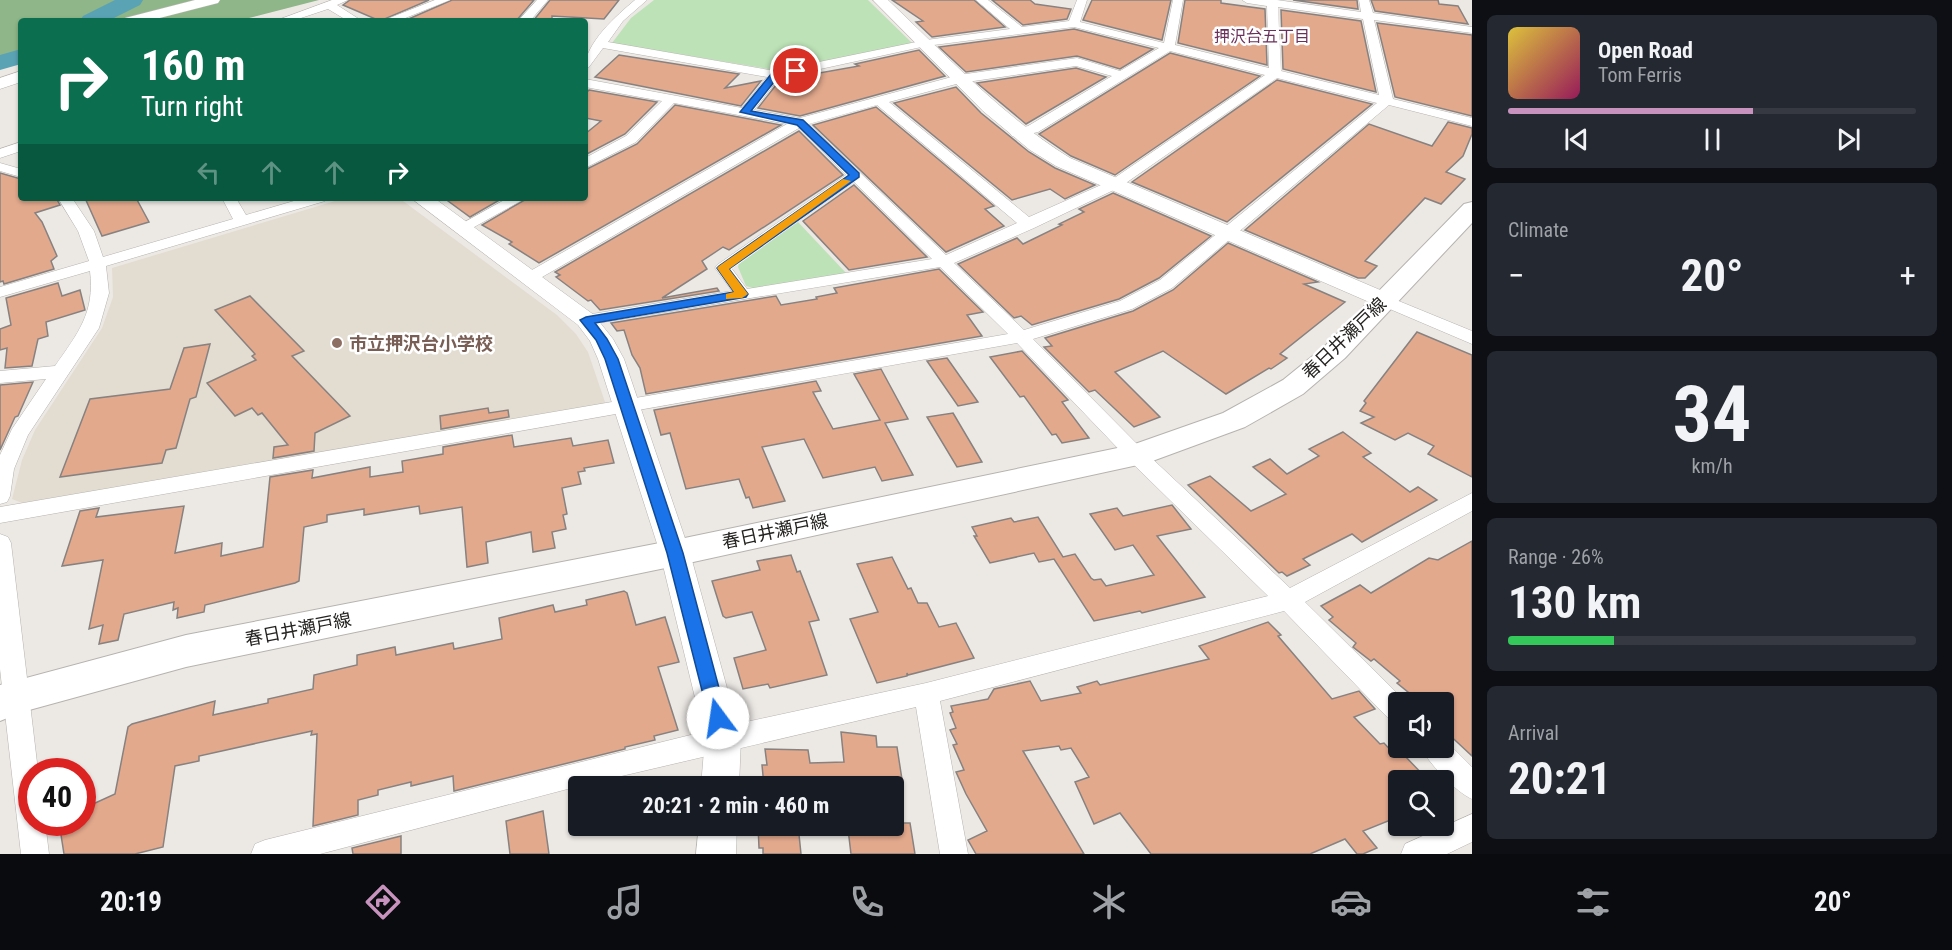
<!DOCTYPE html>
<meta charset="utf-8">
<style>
:root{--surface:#171b24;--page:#242831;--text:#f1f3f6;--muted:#9ea1a6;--line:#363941;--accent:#c793be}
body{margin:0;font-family:"Roboto Condensed","Noto Sans JP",sans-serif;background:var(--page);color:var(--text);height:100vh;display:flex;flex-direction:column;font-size:22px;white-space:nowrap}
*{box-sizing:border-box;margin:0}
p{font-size:20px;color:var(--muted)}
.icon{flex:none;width:33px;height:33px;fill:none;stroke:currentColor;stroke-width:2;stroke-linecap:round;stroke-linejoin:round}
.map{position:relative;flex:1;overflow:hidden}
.details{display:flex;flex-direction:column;gap:15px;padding:15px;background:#0d0f14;width:480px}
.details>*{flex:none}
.hud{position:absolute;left:18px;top:18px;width:570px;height:183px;border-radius:6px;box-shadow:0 2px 4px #0004;background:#0b6e4f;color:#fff;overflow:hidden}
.tools{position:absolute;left:1388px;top:692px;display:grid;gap:12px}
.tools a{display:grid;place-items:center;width:66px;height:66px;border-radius:6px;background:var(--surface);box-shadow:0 2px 4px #0004;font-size:30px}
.speed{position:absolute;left:18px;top:758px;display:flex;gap:12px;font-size:30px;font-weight:700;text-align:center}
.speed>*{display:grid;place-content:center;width:78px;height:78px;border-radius:50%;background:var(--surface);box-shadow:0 2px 4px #0004;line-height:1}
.speed .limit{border:9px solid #d22;background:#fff;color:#111}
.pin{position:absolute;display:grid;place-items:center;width:51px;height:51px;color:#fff;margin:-26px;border:3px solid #fff;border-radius:50%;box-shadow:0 2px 6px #0007}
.me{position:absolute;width:66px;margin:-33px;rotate:346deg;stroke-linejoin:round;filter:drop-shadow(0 0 4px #0008)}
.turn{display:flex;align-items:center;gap:21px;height:126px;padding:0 24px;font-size:27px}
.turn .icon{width:78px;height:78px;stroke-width:2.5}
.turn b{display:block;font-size:42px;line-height:51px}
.lanes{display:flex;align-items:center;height:57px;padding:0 24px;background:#0003;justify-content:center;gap:30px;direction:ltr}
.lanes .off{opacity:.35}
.big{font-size:45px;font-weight:700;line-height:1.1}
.details .card{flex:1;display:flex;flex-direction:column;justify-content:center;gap:9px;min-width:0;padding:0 21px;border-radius:9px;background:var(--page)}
.details .dial{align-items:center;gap:0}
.dial b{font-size:78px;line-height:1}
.song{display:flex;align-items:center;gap:18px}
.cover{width:72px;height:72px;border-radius:9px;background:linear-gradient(135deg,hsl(50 70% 55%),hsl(330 70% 35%))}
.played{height:6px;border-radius:3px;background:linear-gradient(90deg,var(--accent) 60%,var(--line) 60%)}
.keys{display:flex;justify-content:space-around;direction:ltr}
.heat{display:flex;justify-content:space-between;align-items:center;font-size:33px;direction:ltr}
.charge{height:9px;border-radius:4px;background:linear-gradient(90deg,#34c759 26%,var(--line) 0)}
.trip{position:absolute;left:568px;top:776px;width:336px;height:60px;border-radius:6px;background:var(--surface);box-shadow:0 2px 4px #0004;font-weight:700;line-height:60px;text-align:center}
.dock{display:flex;height:96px;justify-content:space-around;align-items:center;background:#090b0e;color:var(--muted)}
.dock .icon{width:42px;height:42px}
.dock .active{color:var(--accent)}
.dock b{font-size:27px;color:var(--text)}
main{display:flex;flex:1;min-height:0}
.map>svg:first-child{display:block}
.built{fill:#e3dcd1}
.green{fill:#bde2b7}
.forest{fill:#8eb688}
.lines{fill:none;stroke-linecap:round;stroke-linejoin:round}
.river{fill:#5aa3b5;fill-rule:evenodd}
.building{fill:#e2a98d;stroke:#878280;stroke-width:1.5}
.street-casing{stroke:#b6b3af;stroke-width:1}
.secondary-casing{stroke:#b6b3af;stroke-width:1}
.primary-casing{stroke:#b6b3af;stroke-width:2}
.street{fill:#fff;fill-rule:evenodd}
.secondary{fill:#fff;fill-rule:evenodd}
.primary{fill:#fff;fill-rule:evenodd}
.route{fill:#1a73e8;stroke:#114b97;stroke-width:1.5}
.slow{fill:#f59e0b}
.education-dot{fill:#8d6e63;stroke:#fff;stroke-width:2}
.labels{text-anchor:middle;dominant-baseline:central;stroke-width:5;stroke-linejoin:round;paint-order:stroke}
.far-neighbourhood-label{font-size:16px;fill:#6a315b;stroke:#fff}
.street-label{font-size:18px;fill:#242321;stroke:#fff}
.education-label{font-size:18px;font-weight:bold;fill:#785e54;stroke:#fff;text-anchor:start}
</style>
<main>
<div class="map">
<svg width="1472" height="854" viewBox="0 0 1472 854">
<rect width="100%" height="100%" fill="#ece9e5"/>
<polygon class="built" points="345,198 399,198 557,315 576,334 588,352 606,405 22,503 12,499 22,460 35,430 102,328 113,297 112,268"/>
<g class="green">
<polygon points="654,0 868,0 912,43 780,71 612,43 631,18"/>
<polygon points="798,222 847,274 753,288 746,286 738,267 739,263"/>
</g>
<polygon class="forest" points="0,0 319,0 237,21 21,21 21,52 0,56"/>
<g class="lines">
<g class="river">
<polygon points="115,0 143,0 140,5 108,21 80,21 83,16"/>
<polygon points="21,49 21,64 0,70 0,55"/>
</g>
</g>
<g class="building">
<polygon points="350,0 429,0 380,21 343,5"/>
<polygon points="452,0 534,0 516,21 404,21"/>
<polygon points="550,0 619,0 604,19 552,16 552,21 533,21"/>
<polygon points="892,0 974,0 1005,27 932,37 916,22 923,21"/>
<polygon points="992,0 1030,0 1035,4 1071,9 1067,19 1023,25"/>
<polygon points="1092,0 1171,0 1162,40 1083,20"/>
<polygon points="1185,0 1221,0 1221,3 1265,9 1267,65 1178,43"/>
<polygon points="1293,0 1357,0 1358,9"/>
<polygon points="1371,0 1438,0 1439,4 1458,6 1468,24 1375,11"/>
<polygon points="1281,10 1361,21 1376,92 1283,69"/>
<polygon points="1377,23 1472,35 1472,116 1395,97"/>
<polygon points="1074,29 1153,49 1120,69 1077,56 966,72 939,47"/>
<polygon points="919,50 945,76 800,116 758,108 780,80 859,66 855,64"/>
<polygon points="1170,53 1260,76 1115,175 1071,156 1039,134"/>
<polygon points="619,55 739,74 725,88 761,81 741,106 595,77"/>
<polygon points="1076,68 1106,77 1026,124 977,83"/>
<polygon points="1277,80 1372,104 1227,222 1132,182"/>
<polygon points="956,87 981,113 1029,152 1055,168 1095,185 1065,199 1050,189 1012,200 894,103"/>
<polygon points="589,90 657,102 625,134 585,155 585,134 601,121 585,118 585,94"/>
<polygon points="675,105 781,125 539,263 509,244 512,242 482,225 528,198 585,198 585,170 637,144"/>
<polygon points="876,107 994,206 985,209 1004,226 946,252 813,125"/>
<polygon points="1448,122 1472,128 1472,134 1463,156 1446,172 1465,179 1441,204 1425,198 1365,261 1377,266 1365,278 1358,278 1245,230 1369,124 1432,146"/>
<polygon points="799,131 843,175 729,250 723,247 702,261 707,269 662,298 717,288 719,291 600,310 591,300 588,301 556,277 560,275 555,272"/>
<polygon points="0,173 21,179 21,198 56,198 60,205 35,213 42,222 57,256 51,261 54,269 4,284 3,281 0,282"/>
<polygon points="854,185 927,257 849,270 803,221"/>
<polygon points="1113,193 1211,236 1159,278 1119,299 1032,325 1021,316 1014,318 958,264 1017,238 1023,244 1062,225 1059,224 1084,212 1079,209"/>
<polygon points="85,198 136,198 149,222 102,236"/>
<polygon points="444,198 503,198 470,217"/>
<polygon points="1228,243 1318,282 1304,284 1345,302 1280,354 1287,358 1271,369 1269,368 1226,394 1163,351 1115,372 1160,417 1134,427 1095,390 1089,392 1044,347 1052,346 1045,338 1133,311 1173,290"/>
<polygon points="939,269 983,312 967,315 982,336 646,394 640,368 632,355 624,330 617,331 611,323 776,296 781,305 817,299 816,297 837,293 834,288"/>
<polygon points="58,283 62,296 80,290 85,310 46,322 48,336 38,339 32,366 5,368 7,348 0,350 0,329 11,325 6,298"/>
<polygon points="250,296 304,351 292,356 350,416 315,433 314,451 273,458 274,447 288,445 262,413 258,415 252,408 235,416 207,383 256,360 252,356 255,354 215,310"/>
<polygon points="1417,332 1472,355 1472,477 1428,454 1434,446 1408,433 1395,440 1361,423 1374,417 1360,411 1366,403 1364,401"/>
<polygon points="210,344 196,397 190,399 176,448 166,450 162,463 60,477 90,399 170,389 184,348"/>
<polygon points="1022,351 1068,400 1062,402 1089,438 1062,443 1056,434 1052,435 1024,396 1020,397 990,357"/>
<polygon points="947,358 978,402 958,406 927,361"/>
<polygon points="881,369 908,419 885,423 913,475 882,481 875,467 823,478 804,439 762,447 785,501 753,508 749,497 746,498 739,479 686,489 670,433 661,435 654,410 816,381 821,391 813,392 833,429 880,420 854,374"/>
<polygon points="33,382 18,416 15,417 0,450 0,385"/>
<polygon points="488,408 489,413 508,410 509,417 441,429 440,416"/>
<polygon points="953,413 982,462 957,467 927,417"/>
<polygon points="1343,432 1371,453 1363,457 1410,492 1418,487 1437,500 1362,542 1352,534 1303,559 1310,565 1287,576 1282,572 1279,573 1188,485 1210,476 1251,511 1286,494 1253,467 1270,459 1287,474 1319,456 1309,449"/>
<polygon points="512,435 514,447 571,438 573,446 608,440 614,463 584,468 585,471 578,472 581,484 562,488 567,514 563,515 566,529 552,532 555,548 533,552 531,532 486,542 488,563 467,567 462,507 420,514 419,506 364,515 364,509 327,515 327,522 304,527 299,581 295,583 205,605 204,612 177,618 178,608 173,610 174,602 124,614 118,640 99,644 103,625 89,629 103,560 62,566 80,511 99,508 96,517 184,506 175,553 222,543 221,556 263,547 270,477 313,470 312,478 370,467 370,477 403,472 402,461 443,454 443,447"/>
<polygon points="1172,505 1191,529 1157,536 1205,597 1142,613 1140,611 1094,621 1054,559 1039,562 1034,553 990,563 974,536 977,536 972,527 1011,518 1014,522 1038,517 1063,557 1075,554 1091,578 1094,580 1101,579 1106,586 1154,575 1133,545 1115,550 1090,514 1117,508 1123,516"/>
<polygon points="1472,541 1472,756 1443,729 1443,702 1423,702 1415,695 1413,696 1397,683 1400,681 1374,659 1371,661 1353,647 1356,643 1329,620 1333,617 1321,606 1360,585 1371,593 1429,558 1438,560"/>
<polygon points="791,555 797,572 800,571 819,620 809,622 827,675 770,688 768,684 743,689 734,658 766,650 752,612 726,618 723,616 712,581 760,570 757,561"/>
<polygon points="892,557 908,589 911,588 918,603 927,603 939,627 956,623 974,658 908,675 907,673 907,676 877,683 850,619 878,612 857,564"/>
<polygon points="624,591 627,593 636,625 665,617 679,662 658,667 678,730 654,736 655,740 625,747 625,749 454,791 453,776 411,786 411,782 378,790 378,795 358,800 358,815 313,826 317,734 311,735 312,731 199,756 199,761 175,766 163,847 135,854 64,854 59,822 82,822 82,809 115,794 128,727 132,724 215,701 213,715 268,703 268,699 313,689 314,675 357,665 357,655 395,647 396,655 453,643 454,649 502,639 499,618 553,605 555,612 587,605 586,600"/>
<polygon points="1268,622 1281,635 1278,636 1332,699 1359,691 1375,709 1354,717 1380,744 1384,743 1396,756 1402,753 1428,780 1398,780 1398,817 1363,831 1377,848 1363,854 1357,854 1345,839 1310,854 1151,854 1120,813 1094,824 1075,782 1089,777 1071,748 1061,750 1059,746 1023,751 1084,854 976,854 968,840 987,831 966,794 956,772 964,770 953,745 957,744 950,730 956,728 950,713 953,712 951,706 988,699 994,689 1030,681 1041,701 1081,693 1077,687 1097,681 1100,685 1209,659 1199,646"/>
<polygon points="841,732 876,736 877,747 897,747 903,786 764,786 762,765 767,765 765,749 808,750 810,763 844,762"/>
<polygon points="543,811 549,854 510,854 506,821"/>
<polygon points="894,823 910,823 915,854 851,854 848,829 862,828 862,825 894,825"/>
<polygon points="758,825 798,825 801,854 763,854 763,848 759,848"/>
<polygon points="401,836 401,854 353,854 352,848"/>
</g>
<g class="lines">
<defs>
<g id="street">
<polygon points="332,0 348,0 337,5 362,21 348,21 328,9 292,21 275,21"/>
<polygon points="435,0 450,0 398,21 382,21"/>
<polygon points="537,0 548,0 530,21 518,21"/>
<path d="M635,0H647L623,21L608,42L775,71L926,40L1010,29L976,0H988L1022,27L1069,21L1077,0H1087L1080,22L1164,43L1173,0H1183L1175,45L1269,68L1267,6L1247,3L1242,0H1277L1361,12L1359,0H1369L1373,13L1472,27V33L1374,20L1393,99L1472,118V126L1389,105L1172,288L1132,309L1033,339L1143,450L1290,588L1472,493V511L1305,602L1406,702H1398V722L1389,719L1284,611L940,701L968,854H940L916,707L579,786L320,854H251L255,844L265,840L723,727L926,683L1268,596L1129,460L1017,343L0,523V507L1008,334L940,267L586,325L580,324L577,320L580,316L586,315L732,291L715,268L717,265L846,175L799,128L537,280H525L523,277L525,274L787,124L674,103L636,142L585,168V158L626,136L662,101L585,87V79L742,108L767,77L603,48L589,67L585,68C585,43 617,15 635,0ZM1278,7L1363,19L1379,95L1281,71ZM1074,27L1159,48L1120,71L1077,58L959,75L800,118L754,110L779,78L926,46ZM1170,51L1265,75L1110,181L1029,217L889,102L960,83L1076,66L1112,76L1028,126L1012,130L1010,133L1012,136L1017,137L1038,132ZM1277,78L1377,103L1160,280L1120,301L1024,330L954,263L1034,228L1120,187ZM877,105L1017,223L946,255L809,124ZM854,182L932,259L747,289L732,269Z"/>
<polygon points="21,142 21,151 0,158 0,149"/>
<polygon points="0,163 21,169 21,177 0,171"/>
<path d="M58,198H72L94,231L103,257L233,219L222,198H236L246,215L304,198H327L325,201L106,266L109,293L99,328L28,435L14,469L10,496L7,502L0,504V455L12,429L46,379L0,383V371L55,366C78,333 95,313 90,271L0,297V287L89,261L78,231Z"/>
<polygon points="508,198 526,198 467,231 462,233 454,228"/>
<polygon points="1384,295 1472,331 1472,344 1378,304 1376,300 1378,296"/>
<polygon points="0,534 8,537 11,543 38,771 32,771 32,822 45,822 49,854 21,854 0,669"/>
<path d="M1443,738L1472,767V799C1456,792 1428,763 1421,747H1443Z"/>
<polygon points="1472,814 1472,842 1447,854 1401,854 1405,844"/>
</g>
<g id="secondary">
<polygon points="195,0 220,0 218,3 148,21 122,21 125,18"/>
<path d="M873,0H888C947,56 1001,115 1070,158L1392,295L1396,300L1392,305L1384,307L1376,305L1056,166L1030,150L983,111Z"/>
<polygon points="21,71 21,82 0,89 0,78"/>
<polygon points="411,198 434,198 594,315 613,339 624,359 690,553 741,739 739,786 701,786 705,739 660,553 598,359 590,341 578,325"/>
<polygon points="699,825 737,825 736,854 696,854"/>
</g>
<polygon id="primary" points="1472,202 1472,223 1345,358 1303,394 1245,427 1147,463 675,566 186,667 22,712 0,721 0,685 186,635 675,540 1132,445 1223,413 1283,380 1325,346 1464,204"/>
</defs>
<use href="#street" class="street-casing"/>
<use href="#secondary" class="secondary-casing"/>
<use href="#primary" class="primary-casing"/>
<use href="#street" class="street"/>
<use href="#secondary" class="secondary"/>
<use href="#primary" class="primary"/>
</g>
<polygon class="route" points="796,68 799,69 799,72 778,77 751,111 803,120 859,173 859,177 729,269 748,294 746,297 595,323 607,339 618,359 683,553 727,718 724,724 718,726 711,724 709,718 667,553 605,359 596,340 580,320 586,317 734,292 717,268 719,266 849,175 797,125 740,112 772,73"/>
<polygon class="slow" points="843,179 851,181 729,269 748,294 742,298 726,299 726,294 734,292 717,268 719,266"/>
<circle class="education-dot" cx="337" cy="343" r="6"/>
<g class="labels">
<g class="far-neighbourhood-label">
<text x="1262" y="36">押沢台五丁目</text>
</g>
<g class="street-label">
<text transform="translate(1344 338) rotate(-44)">春日井瀬戸線</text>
<text transform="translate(775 531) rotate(-12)">春日井瀬戸線</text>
<text transform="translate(298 629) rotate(-11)">春日井瀬戸線</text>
</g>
<g class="education-label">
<text x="349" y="343">市立押沢台小学校</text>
</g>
</g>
</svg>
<div class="tools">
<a><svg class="icon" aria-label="sound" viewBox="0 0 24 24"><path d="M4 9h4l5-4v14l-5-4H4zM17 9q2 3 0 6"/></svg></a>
<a><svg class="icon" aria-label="search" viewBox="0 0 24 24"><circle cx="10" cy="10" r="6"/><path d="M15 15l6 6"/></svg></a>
</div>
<div class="speed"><div class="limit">40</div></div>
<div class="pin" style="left:796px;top:71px;background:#d93025"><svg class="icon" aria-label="arrive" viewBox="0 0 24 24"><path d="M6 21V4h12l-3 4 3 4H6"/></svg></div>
<svg class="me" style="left:718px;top:718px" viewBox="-20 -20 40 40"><circle r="19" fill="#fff"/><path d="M0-13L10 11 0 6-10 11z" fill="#1a73e8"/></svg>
<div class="trip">20:21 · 2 min · 460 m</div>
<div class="hud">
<div class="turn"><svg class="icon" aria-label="right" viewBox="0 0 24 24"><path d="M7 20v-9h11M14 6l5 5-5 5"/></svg><div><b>160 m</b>Turn right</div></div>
<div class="lanes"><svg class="icon off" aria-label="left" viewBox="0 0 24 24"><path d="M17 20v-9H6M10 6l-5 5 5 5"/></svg><svg class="icon off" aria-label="ahead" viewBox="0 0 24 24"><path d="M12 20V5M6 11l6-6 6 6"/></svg><svg class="icon off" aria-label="ahead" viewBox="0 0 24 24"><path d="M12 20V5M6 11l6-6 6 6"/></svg><svg class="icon" aria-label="right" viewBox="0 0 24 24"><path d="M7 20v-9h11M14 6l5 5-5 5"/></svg></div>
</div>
</div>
<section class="details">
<div class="card">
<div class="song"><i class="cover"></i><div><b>Open Road</b><p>Tom Ferris</p></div></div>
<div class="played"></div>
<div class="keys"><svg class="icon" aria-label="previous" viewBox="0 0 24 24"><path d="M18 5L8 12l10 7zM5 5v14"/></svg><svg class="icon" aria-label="pause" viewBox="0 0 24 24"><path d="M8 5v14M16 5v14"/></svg><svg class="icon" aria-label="next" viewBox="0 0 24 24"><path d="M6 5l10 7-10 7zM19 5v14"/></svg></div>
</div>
<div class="card"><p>Climate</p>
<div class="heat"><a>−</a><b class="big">20°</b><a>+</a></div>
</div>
<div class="card dial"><b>34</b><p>km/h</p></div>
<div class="card"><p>Range · 26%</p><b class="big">130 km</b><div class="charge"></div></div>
<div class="card"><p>Arrival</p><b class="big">20:21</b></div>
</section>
</main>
<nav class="dock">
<b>20:19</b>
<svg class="icon active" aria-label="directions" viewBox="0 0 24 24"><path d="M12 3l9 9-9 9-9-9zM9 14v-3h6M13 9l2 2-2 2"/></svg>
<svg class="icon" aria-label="music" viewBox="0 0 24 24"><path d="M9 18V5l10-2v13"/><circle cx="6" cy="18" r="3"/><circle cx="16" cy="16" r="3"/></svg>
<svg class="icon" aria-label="phone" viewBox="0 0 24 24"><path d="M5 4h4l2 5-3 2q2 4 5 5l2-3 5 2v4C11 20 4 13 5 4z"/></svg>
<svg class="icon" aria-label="climate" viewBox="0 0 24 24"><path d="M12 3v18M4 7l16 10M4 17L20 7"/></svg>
<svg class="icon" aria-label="car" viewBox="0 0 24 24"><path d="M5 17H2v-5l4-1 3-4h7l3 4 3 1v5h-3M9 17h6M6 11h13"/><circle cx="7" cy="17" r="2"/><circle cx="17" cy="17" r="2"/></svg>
<svg class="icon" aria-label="filters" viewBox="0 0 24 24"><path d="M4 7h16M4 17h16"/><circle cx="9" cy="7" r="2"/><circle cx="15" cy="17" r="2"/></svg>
<b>20°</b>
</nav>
